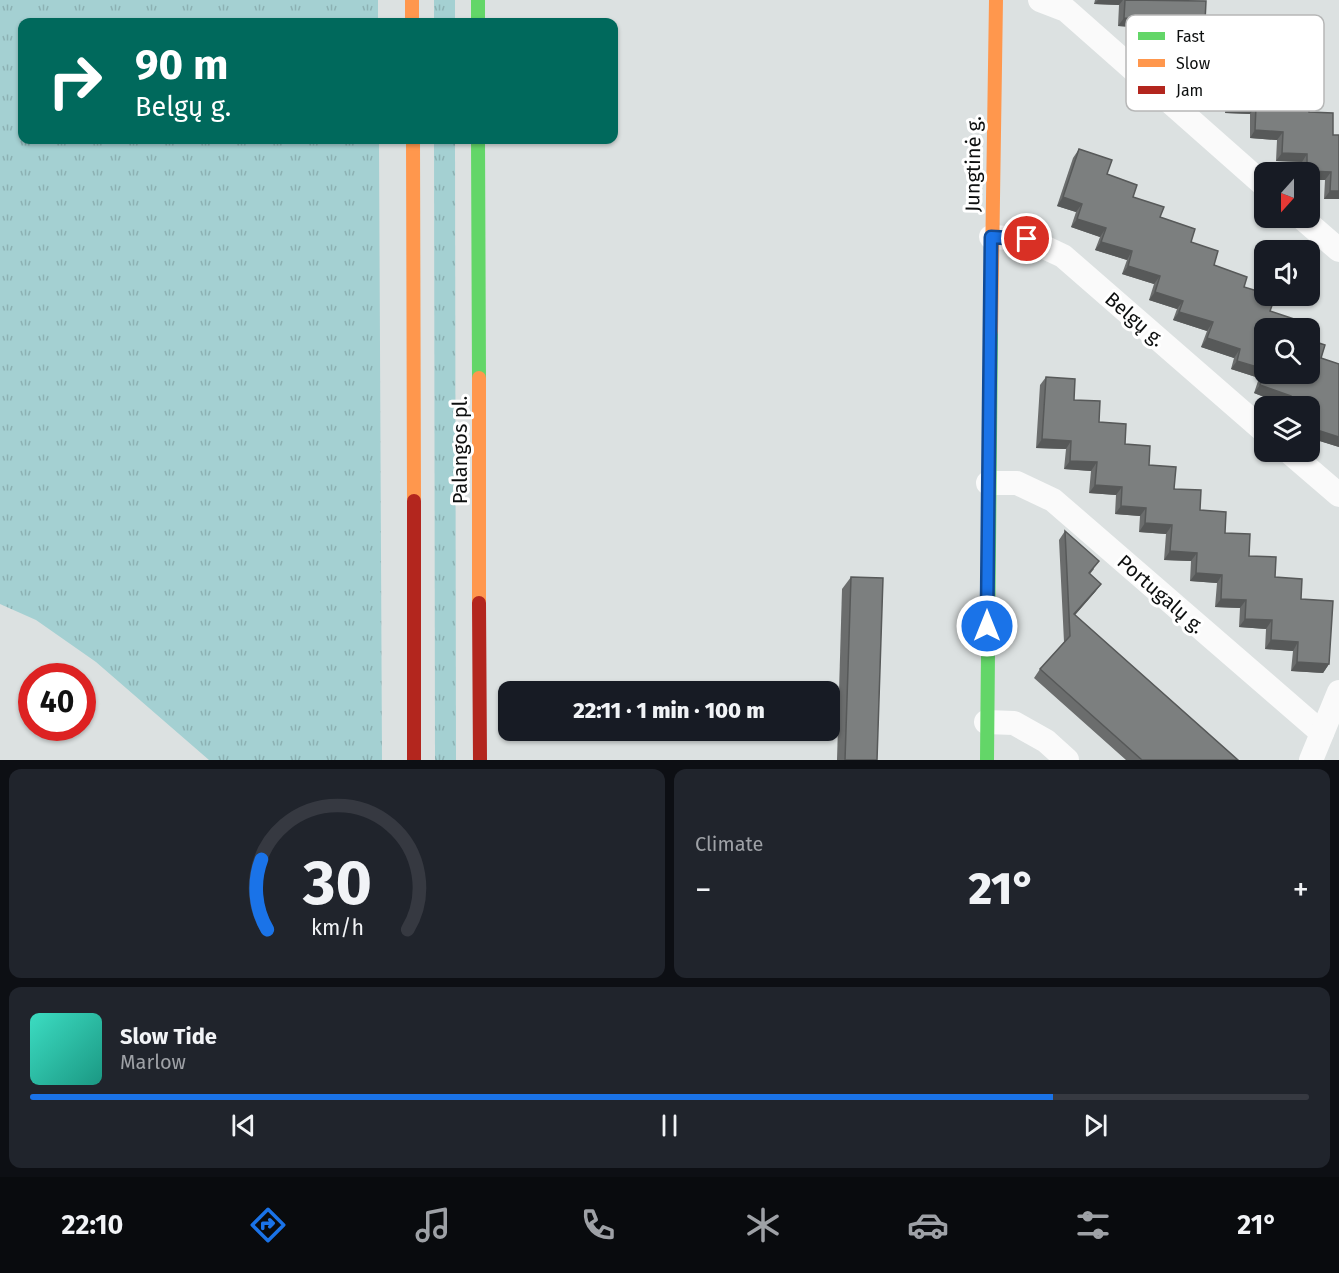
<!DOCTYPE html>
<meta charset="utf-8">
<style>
:root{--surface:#171b24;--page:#20242c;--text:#f1f3f6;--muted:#9ea1a6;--line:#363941;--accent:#1a73e8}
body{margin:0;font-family:"Fira Sans",sans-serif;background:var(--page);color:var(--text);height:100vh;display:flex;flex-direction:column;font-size:22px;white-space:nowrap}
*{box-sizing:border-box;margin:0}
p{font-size:20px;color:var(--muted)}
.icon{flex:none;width:33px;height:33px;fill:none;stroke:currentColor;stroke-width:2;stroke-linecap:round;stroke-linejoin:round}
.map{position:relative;height:760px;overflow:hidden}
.sheet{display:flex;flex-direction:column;gap:9px;padding:9px;background:#0d0f14;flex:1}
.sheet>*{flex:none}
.hud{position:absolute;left:18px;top:18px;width:600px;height:126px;border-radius:12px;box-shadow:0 2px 4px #0004;background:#00695c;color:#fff;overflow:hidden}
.needle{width:39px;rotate:201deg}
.fabs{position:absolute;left:1254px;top:162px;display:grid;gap:12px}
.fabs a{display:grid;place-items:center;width:66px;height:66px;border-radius:12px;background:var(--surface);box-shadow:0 2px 4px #0004;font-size:30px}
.speed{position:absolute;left:18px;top:663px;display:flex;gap:12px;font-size:30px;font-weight:700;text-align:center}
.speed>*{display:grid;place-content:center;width:78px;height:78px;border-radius:50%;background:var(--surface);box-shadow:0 2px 4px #0004;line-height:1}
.speed .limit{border:9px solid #d22;background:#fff;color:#111}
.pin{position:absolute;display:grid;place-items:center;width:51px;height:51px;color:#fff;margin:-26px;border:3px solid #fff;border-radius:50%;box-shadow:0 2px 6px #0007}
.me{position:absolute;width:66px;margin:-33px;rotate:0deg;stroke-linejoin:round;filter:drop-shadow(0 0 4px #0008)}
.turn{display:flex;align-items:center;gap:21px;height:126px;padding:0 18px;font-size:27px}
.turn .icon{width:78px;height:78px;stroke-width:2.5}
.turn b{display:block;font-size:42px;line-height:51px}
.big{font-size:45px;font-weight:800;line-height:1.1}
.sheet .card{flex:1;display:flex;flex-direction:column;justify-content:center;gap:9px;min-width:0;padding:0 21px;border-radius:12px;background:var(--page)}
.sheet .dial{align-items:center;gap:0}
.dial svg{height:156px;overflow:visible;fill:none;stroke:var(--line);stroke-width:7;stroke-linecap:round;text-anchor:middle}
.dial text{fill:var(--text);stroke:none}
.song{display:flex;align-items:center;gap:18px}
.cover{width:72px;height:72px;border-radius:9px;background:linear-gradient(135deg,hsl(170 70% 55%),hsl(170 70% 35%))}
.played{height:6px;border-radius:3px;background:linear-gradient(90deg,var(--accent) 80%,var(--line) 80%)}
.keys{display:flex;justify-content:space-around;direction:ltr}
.heat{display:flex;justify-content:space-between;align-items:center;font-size:33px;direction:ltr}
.sheet .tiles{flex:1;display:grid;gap:9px;grid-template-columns:1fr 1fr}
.card:last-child{grid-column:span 2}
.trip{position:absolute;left:498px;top:681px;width:342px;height:60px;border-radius:12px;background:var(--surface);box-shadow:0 2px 4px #0004;font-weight:800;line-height:60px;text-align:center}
.tab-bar{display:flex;height:96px;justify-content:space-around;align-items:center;background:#090b0e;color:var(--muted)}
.tab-bar .icon{width:42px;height:42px}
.tab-bar .current{color:var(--accent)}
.tab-bar b{font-size:27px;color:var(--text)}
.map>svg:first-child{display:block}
.grass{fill:url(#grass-tufts)}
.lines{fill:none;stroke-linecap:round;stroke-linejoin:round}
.street{stroke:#fafafa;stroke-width:24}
.fast{stroke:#63d668;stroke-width:14}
.slow{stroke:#ff974d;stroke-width:14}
.jam{stroke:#b3261e;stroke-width:14}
.wall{fill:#6b6d6d}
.shaded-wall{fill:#575959}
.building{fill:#7c7f7f;stroke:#575959;stroke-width:1.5}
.route-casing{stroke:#114b97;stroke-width:15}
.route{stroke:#1a73e8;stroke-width:10}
.labels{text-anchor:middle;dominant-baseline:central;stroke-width:6;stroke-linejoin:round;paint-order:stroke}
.street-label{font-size:20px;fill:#0d0f0f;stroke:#fff}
.key{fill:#fff;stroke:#b6b7b7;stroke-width:1.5}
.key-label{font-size:16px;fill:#0d0f0f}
</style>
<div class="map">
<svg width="1339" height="760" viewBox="0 0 1339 760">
<defs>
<pattern id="grass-tufts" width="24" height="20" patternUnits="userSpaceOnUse" patternTransform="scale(1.5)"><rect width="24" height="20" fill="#a4d0d2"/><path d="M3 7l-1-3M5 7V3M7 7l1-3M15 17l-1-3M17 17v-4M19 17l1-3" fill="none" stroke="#8cb1b3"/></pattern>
</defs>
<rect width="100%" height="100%" fill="#dce1e1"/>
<g class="grass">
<polygon points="0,0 378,0 378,22 22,22 22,140 379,140 382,760 209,760 96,662 36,620 0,604"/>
<rect x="434" y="0" width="21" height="22"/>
<polygon points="434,140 455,140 456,760 435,760"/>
</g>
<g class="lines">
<g class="street">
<polyline points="1040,0 1066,10 1264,185"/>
<polyline points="1302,218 1339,250"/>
<polyline points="991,237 1027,239 1063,256 1264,431"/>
<polyline points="1289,452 1339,495"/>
<polyline points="988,483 1017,483 1053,500 1322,733"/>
<polyline points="986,722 1014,723 1046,741 1067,760"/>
<polyline points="1311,760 1339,692"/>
</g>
<g class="fast">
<polyline points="478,0 478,22"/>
<polyline points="478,140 479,378"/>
<polyline points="987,760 991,331"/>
</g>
<g class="slow">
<polyline points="412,0 412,22"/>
<polyline points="413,140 414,501"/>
<polyline points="991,331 996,0"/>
<polyline points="479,378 479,603"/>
</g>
<g class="jam">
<polyline points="414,501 414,760"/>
<polyline points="479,603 480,760"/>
</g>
</g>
<g class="wall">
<polygon points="1095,0 1180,0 1205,22 1234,42 1258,67 1285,89 1333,135 1339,199 1324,199 1325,180 1310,172 1301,172 1302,162 1276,161 1277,140 1250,138 1250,114 1225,113 1226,96 1197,95 1198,71 1171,70 1172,50 1147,49 1148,28 1118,26 1119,5 1094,4"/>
<polygon points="1079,149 1133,197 1160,217 1191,242 1214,265 1244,287 1264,328 1321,358 1339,364 1339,447 1310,438 1310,433 1312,425 1310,406 1285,406 1285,405 1254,393 1259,378 1231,369 1234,358 1201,347 1207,331 1173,320 1177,309 1149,300 1154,284 1122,274 1127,260 1095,250 1100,237 1071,227 1076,212 1057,206 1073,158"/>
<polygon points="1046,377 1074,400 1125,444 1225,533 1249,556 1301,599 1329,664 1323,673 1291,671 1293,651 1265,649 1266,629 1239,627 1240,608 1215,607 1217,583 1190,581 1191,561 1164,560 1166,534 1139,532 1140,516 1115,514 1116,495 1089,493 1091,471 1064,469 1066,449 1036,448 1040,385"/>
<polygon points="1065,531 1094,569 1090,574 1101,584 1095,592 1075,615 1238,760 1126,760 1034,678 1040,669 1064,642 1059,540"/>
<polygon points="851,577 877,760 837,760 842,589"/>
</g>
<g class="shaded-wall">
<polygon points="1098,0 1123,0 1119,5 1094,4"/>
<polygon points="1124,18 1154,19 1148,28 1118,26"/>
<polygon points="1153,40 1178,41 1172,50 1147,49"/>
<polygon points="1177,62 1203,63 1198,71 1171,70"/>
<polygon points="1203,87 1232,88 1226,96 1197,95"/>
<polygon points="1231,105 1256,106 1250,114 1225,113"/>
<polygon points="1255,130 1283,132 1277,140 1250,138"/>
<polygon points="1282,153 1307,154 1302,162 1276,161"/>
<polygon points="1307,171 1331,172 1325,180 1310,180 1310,172 1306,172"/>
<polygon points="1330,191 1339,191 1339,199 1324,199"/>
<polygon points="1063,197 1082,204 1076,212 1057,206"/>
<polygon points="1077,219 1106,228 1100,237 1071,227"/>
<polygon points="1101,242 1132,251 1127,260 1095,250"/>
<polygon points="1128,266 1160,276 1154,284 1122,274"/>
<polygon points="1155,292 1183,301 1177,309 1149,300"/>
<polygon points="1179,312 1213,322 1207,331 1173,320"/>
<polygon points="1207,338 1240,349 1234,358 1201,347"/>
<polygon points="1237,361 1264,369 1264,370 1259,378 1231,369"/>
<polygon points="1260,385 1291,396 1285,405 1254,393"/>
<polygon points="1310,414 1318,417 1312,425 1310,424"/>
<polygon points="1314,429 1339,437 1339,447 1310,438 1310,435"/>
<polygon points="1042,439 1071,441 1066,449 1036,448"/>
<polygon points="1070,461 1097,462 1091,471 1064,469"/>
<polygon points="1095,485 1122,487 1116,495 1089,493"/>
<polygon points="1121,506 1146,508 1140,516 1115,514"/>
<polygon points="1145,523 1172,525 1166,534 1139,532"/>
<polygon points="1170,551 1197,553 1191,561 1164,560"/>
<polygon points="1196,573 1222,575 1217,583 1190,581"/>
<polygon points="1101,584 1095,592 1068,623 1074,614"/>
<polygon points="1221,599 1246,600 1240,608 1215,607"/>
<polygon points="1245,619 1272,620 1266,629 1239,627"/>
<polygon points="1271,640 1298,642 1293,651 1265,649"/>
<polygon points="1297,662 1329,664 1323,673 1291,671"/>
</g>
<g class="building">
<polygon points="1125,0 1206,1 1205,22 1234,23 1234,42 1259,43 1258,67 1286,68 1285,89 1310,90 1309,112 1333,113 1333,135 1339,135 1339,191 1330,191 1331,172 1307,171 1307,154 1282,153 1283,132 1255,130 1256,106 1231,105 1232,88 1203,87 1203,63 1177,62 1178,41 1153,40 1154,19 1124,18"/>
<polygon points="1079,149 1112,160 1107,174 1137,185 1133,197 1164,207 1160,217 1195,229 1191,242 1218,251 1214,265 1247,277 1244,287 1264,293 1264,296 1271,296 1275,297 1270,311 1300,321 1297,328 1264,328 1264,369 1237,361 1240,349 1207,338 1213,322 1179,312 1183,301 1155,292 1160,276 1128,266 1132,251 1101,242 1106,228 1077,219 1082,204 1063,197"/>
<polygon points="1310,340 1325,345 1321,358 1339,364 1339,437 1314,429 1318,417 1310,414 1310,406 1288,406 1291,396 1260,385 1264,371 1264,374 1310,374"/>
<polygon points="1046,377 1075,379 1074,400 1100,401 1099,422 1126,424 1125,444 1150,446 1149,465 1176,467 1174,489 1201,490 1200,510 1226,512 1225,533 1250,534 1249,556 1276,557 1275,577 1302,579 1301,599 1333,601 1329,664 1297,662 1298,642 1271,640 1272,620 1245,619 1246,600 1221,599 1222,575 1196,573 1197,553 1170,551 1172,525 1145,523 1146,508 1121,506 1122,487 1095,485 1097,462 1070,461 1071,441 1042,439"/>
<polygon points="1065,531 1099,561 1089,573 1101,584 1074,614 1238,760 1142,760 1040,669 1070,636"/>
<polygon points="851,577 883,578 877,760 845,760"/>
</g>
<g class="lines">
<defs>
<polyline id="route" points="987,626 991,237 1027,239"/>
</defs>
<use href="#route" class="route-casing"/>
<use href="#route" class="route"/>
</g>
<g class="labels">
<g class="street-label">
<text transform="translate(973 164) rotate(-89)">Jungtinė g.</text>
<text transform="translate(1135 319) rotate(41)">Belgų g.</text>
<text transform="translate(460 450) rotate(-90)">Palangos pl.</text>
<text transform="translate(1161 594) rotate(41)">Portugalų g.</text>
</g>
</g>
<rect x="1126" y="15" width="198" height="96" rx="9" class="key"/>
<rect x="1138" y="32" width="27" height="8" fill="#63d668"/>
<rect x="1138" y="59" width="27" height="8" fill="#ff974d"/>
<rect x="1138" y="86" width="27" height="8" fill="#b3261e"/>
<g class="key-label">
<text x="1176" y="42">Fast</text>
<text x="1176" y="69">Slow</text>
<text x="1176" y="96">Jam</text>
</g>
</svg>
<div class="fabs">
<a><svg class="needle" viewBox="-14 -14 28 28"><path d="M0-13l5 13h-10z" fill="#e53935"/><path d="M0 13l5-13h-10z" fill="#9ea1a6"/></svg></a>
<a><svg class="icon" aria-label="sound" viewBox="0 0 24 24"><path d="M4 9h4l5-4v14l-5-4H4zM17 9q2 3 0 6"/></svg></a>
<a><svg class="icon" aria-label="search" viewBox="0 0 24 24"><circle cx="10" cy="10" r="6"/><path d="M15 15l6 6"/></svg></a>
<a><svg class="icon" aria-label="layers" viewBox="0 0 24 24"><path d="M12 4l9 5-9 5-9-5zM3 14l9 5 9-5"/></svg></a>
</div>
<div class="speed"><div class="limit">40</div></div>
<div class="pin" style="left:1027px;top:239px;background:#d93025"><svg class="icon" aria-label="arrive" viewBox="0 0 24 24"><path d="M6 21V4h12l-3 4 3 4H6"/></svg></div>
<svg class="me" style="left:987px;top:626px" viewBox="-20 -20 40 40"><circle r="17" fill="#1a73e8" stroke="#fff" stroke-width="3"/><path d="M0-11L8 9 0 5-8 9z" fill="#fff"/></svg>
<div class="trip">22:11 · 1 min · 100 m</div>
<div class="hud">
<div class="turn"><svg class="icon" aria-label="right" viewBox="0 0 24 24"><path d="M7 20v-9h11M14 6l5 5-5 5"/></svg><div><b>90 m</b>Belgų g.</div></div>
</div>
</div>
<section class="sheet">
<div class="tiles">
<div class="card dial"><svg viewBox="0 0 100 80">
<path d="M14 69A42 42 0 1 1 86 69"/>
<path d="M14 69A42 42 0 0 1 11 33" stroke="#1a73e8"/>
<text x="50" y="56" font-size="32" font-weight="700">30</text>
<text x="50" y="72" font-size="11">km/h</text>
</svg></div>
<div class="card"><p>Climate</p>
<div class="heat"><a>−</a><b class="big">21°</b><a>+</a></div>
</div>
<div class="card">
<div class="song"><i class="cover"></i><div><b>Slow Tide</b><p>Marlow</p></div></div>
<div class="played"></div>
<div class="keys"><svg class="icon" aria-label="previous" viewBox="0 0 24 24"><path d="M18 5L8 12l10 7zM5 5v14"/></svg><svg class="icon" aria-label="pause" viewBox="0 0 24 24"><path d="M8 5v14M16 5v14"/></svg><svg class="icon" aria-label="next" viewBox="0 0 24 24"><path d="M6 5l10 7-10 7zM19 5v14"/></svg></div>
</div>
</div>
</section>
<nav class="tab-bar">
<b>22:10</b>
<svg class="icon current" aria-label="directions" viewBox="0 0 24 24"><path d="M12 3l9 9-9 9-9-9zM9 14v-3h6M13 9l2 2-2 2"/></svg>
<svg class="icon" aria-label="music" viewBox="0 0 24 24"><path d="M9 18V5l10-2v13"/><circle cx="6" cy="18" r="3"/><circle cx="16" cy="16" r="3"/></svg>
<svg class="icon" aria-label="phone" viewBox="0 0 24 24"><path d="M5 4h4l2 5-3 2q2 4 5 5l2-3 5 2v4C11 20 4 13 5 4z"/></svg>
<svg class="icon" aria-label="climate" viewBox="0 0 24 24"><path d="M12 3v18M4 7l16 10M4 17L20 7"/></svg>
<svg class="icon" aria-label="car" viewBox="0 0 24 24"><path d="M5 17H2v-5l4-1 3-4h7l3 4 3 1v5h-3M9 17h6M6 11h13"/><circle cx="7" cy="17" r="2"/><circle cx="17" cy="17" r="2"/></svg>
<svg class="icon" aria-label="filters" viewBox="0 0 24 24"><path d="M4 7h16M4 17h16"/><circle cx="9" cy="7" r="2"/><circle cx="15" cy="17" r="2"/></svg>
<b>21°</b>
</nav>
